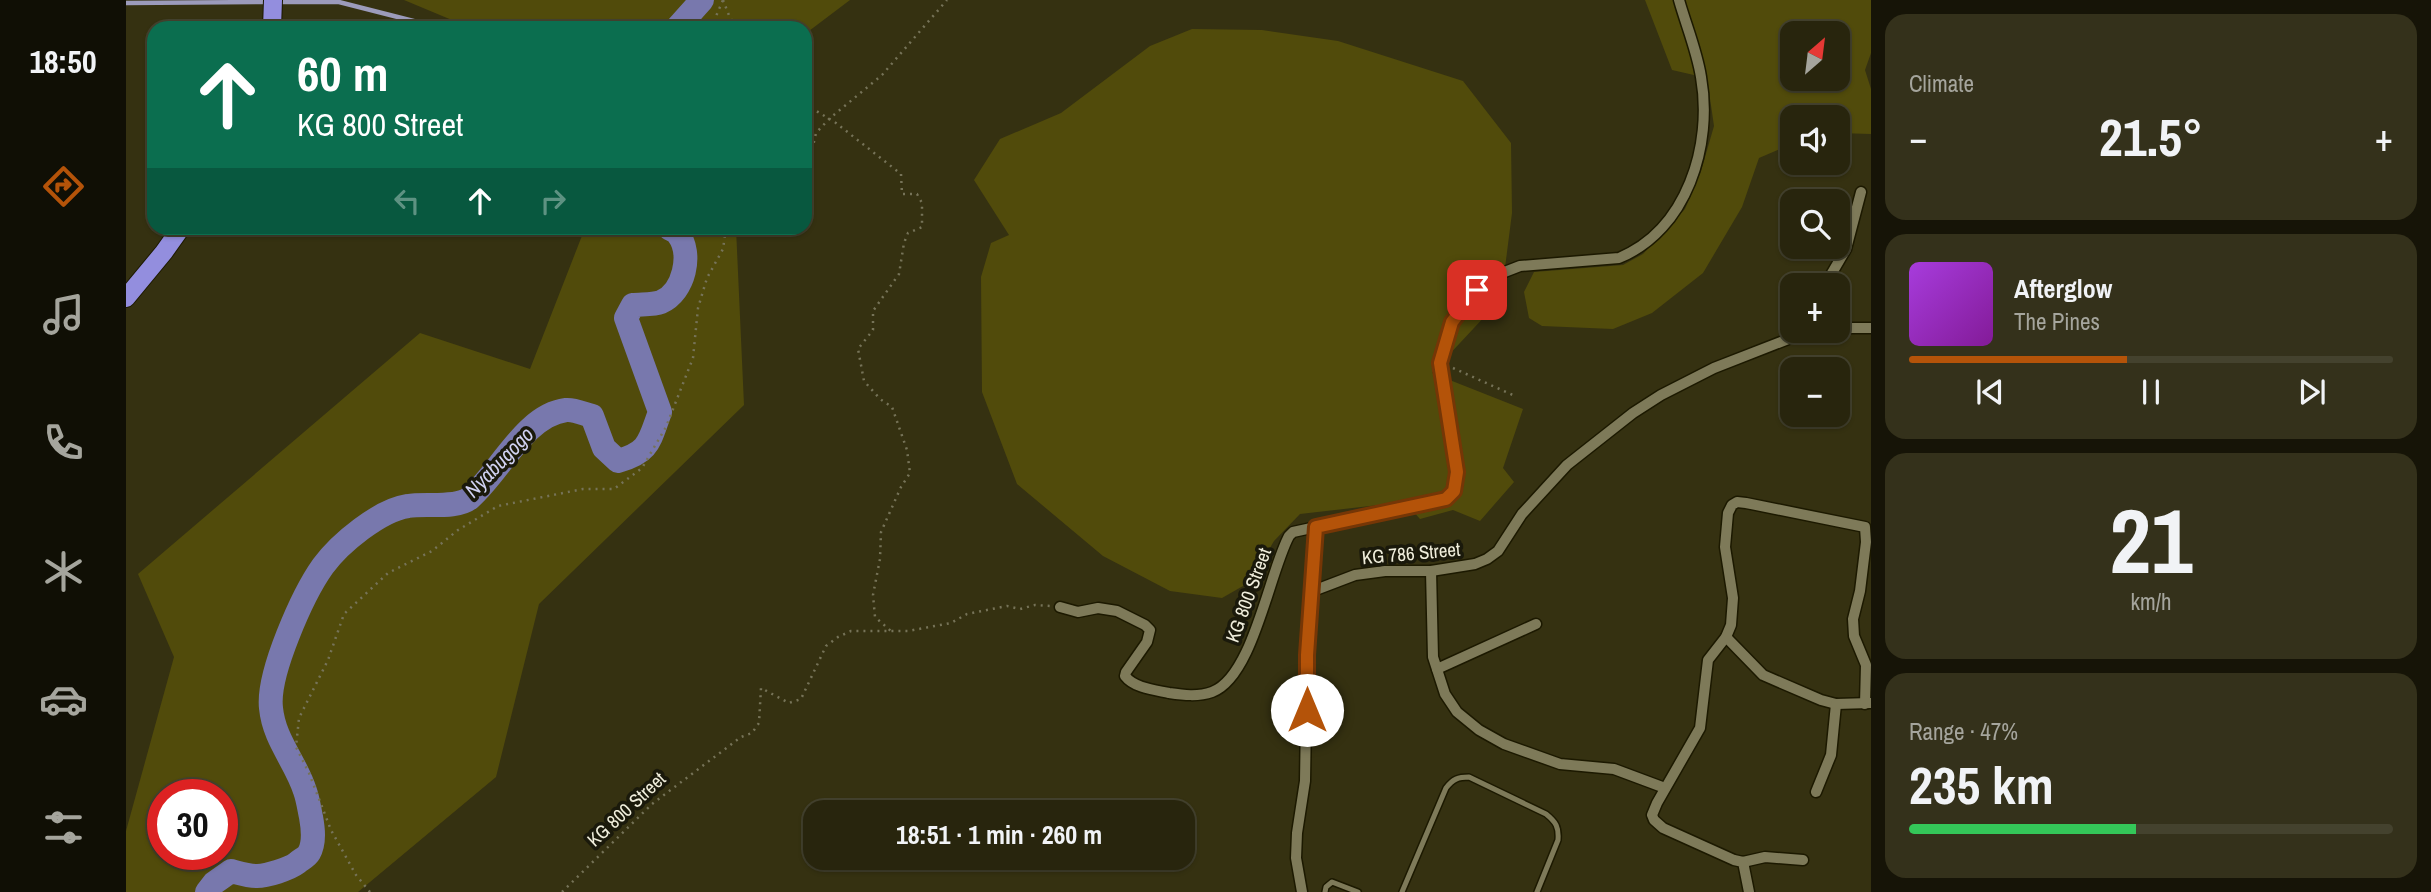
<!DOCTYPE html>
<meta charset="utf-8">
<style>
:root{--surface:#28250d;--page:#34311b;--text:#f1f3f6;--muted:#a5a59d;--line:#44422e;--accent:#b45309}
body{margin:0;font-family:"Archivo Narrow",sans-serif;background:var(--page);color:var(--text);height:100vh;display:flex;flex-direction:column;font-size:26px;white-space:nowrap}
*{box-sizing:border-box;margin:0}
p{font-size:23px;color:var(--muted)}
.icon{flex:none;width:38px;height:38px;fill:none;stroke:currentColor;stroke-width:2;stroke-linecap:round;stroke-linejoin:round}
.map{position:relative;flex:1;overflow:hidden}
.details{display:flex;flex-direction:column;gap:14px;padding:14px;background:#161407;width:560px}
.details>*{flex:none}
.guide{position:absolute;left:21px;top:21px;width:665px;height:214px;border-radius:21px;box-shadow:0 2px 5px #0004,0 0 0 2px var(--line);background:#0b6e4f;color:#fff;overflow:hidden}
.needle{width:46px;rotate:28deg}
.buttons{position:absolute;left:1654px;top:21px;display:grid;gap:14px}
.buttons a{display:grid;place-items:center;width:70px;height:70px;border-radius:14px;background:var(--surface);box-shadow:0 2px 5px #0004,0 0 0 2px var(--line);font-size:35px}
.speed{position:absolute;left:21px;top:779px;display:flex;gap:14px;font-size:35px;font-weight:700;text-align:center}
.speed>*{display:grid;place-content:center;width:91px;height:91px;border-radius:50%;background:var(--surface);box-shadow:0 2px 5px #0004,0 0 0 2px var(--line);line-height:1}
.speed .limit{border:10px solid #d22;background:#fff;color:#111}
.pin{position:absolute;display:grid;place-items:center;width:60px;height:60px;color:#fff;margin:-30px;border-radius:14px;box-shadow:0 4px 10px #0006}
.me{position:absolute;width:77px;margin:-38px;rotate:0deg;stroke-linejoin:round;filter:drop-shadow(0 0 5px #0008)}
.turn{display:flex;align-items:center;gap:24px;height:147px;padding:0 35px;font-size:32px}
.turn .icon{width:91px;height:91px;stroke-width:2.5}
.turn b{display:block;font-size:49px;line-height:60px}
.lanes{display:flex;align-items:center;height:66px;padding:0 35px;background:#0003;justify-content:center;gap:35px;direction:ltr}
.lanes .off{opacity:.35}
.big{font-size:52px;font-weight:700;line-height:1.1}
.details .widget{flex:1;display:flex;flex-direction:column;justify-content:center;gap:10px;min-width:0;padding:0 24px;border-radius:21px;background:var(--page)}
.details .dial{align-items:center;gap:0}
.dial b{font-size:91px;line-height:1}
.song{display:flex;align-items:center;gap:21px}
.cover{width:84px;height:84px;border-radius:10px;background:linear-gradient(135deg,hsl(280 70% 55%),hsl(290 70% 35%))}
.played{height:7px;border-radius:4px;background:linear-gradient(90deg,var(--accent) 45%,var(--line) 45%)}
.keys{display:flex;justify-content:space-around;direction:ltr}
.heat{display:flex;justify-content:space-between;align-items:center;font-size:38px;direction:ltr}
.charge{height:10px;border-radius:5px;background:linear-gradient(90deg,#34c759 47%,var(--line) 0)}
.trip{position:absolute;left:677px;top:800px;width:392px;height:70px;border-radius:21px;background:var(--surface);box-shadow:0 2px 5px #0004,0 0 0 2px var(--line);font-weight:700;line-height:70px;text-align:center}
main{display:flex;flex:1;min-height:0}
.tabs{display:flex;flex-direction:column;width:126px;justify-content:space-around;align-items:center;background:#100f05;color:var(--muted)}
.tabs .icon{width:49px;height:49px}
.tabs .current{color:var(--accent)}
.tabs b{font-size:32px;color:var(--text)}
.map>svg:first-child{display:block}
.green{fill:#514b0b;fill-rule:evenodd}
.lines{fill:none;stroke-linecap:round;stroke-linejoin:round}
.stream{stroke:#9c9bbb;stroke-width:4.5}
.river{stroke:#7878ad;stroke-width:24}
.service-casing{stroke:#1c1900;stroke-width:8}
.minor-casing{stroke:#1c1900;stroke-width:13}
.trunk-casing{stroke:#1c1900;stroke-width:20}
.path{stroke:#767358;stroke-width:2.5;stroke-dasharray:2 5;stroke-linecap:butt}
.service{stroke:#7e7a59;stroke-width:5}
.minor{stroke:#7e7a59;stroke-width:10}
.trunk{stroke:#938ede;stroke-width:18}
.route-casing{stroke:#753606;stroke-width:18}
.route{stroke:#b45309;stroke-width:12}
.labels{text-anchor:middle;dominant-baseline:central;stroke-width:7;stroke-linejoin:round;paint-order:stroke}
.street-label{font-size:19px;fill:#f0eedc;stroke:#1a190b}
.water-label{font-size:21px;font-style:italic;fill:#d1d2f2;stroke:#1a190b}
</style>
<main>
<nav class="tabs">
<b>18:50</b>
<svg class="icon current" aria-label="directions" viewBox="0 0 24 24"><path d="M12 3l9 9-9 9-9-9zM9 14v-3h6M13 9l2 2-2 2"/></svg>
<svg class="icon" aria-label="music" viewBox="0 0 24 24"><path d="M9 18V5l10-2v13"/><circle cx="6" cy="18" r="3"/><circle cx="16" cy="16" r="3"/></svg>
<svg class="icon" aria-label="phone" viewBox="0 0 24 24"><path d="M5 4h4l2 5-3 2q2 4 5 5l2-3 5 2v4C11 20 4 13 5 4z"/></svg>
<svg class="icon" aria-label="climate" viewBox="0 0 24 24"><path d="M12 3v18M4 7l16 10M4 17L20 7"/></svg>
<svg class="icon" aria-label="car" viewBox="0 0 24 24"><path d="M5 17H2v-5l4-1 3-4h7l3 4 3 1v5h-3M9 17h6M6 11h13"/><circle cx="7" cy="17" r="2"/><circle cx="17" cy="17" r="2"/></svg>
<svg class="icon" aria-label="filters" viewBox="0 0 24 24"><path d="M4 7h16M4 17h16"/><circle cx="9" cy="7" r="2"/><circle cx="15" cy="17" r="2"/></svg>
</nav>
<div class="map">
<svg width="1745" height="892" viewBox="0 0 1745 892">
<rect width="100%" height="100%" fill="#353111"/>
<g class="green">
<polygon points="278,0 724,0 679,34 679,28 345,28"/>
<path d="M1519,0H1745V53L1739,70L1745,89V134L1712,133V117H1666V144L1633,158L1616,207L1577,273L1526,313L1487,329L1416,326L1403,318L1398,292L1408,272L1497,265L1517,254L1559,209L1575,171L1588,126L1581,78L1546,70ZM1666,33H1712V79H1666Z"/>
<polygon points="1066,29 1136,30 1212,41 1337,81 1385,143 1386,213 1375,299 1306,373 1397,409 1377,468 1388,482 1354,521 1327,510 1294,519 1279,502 1174,514 1148,541 1124,582 1096,598 1044,591 977,556 891,484 856,392 855,277 865,243 883,235 848,180 874,139 935,113 1024,46"/>
<path d="M459,228H610L618,405L413,604L370,777L232,892H0V831L48,657L12,574L294,333L404,369ZM37,794H96V854H37Z"/>
</g>
<g class="lines">
<g class="stream">
<polyline points="151,2 213,2 315,28"/>
<polyline points="0,3 143,2"/>
</g>
<g class="river">
<polyline points="551,28 576,0"/>
<path d="M81,892L88,883L105,871C113,873 123,876 131,876C141,876 163,869 171,863C174,860 181,857 183,853C189,842 187,828 185,817C183,808 182,799 179,791C170,762 148,740 145,708C141,674 177,594 197,566C214,543 254,510 282,506C299,503 331,509 344,498C374,472 399,415 440,410C448,409 458,414 466,416L478,448L492,461C524,452 523,441 534,412L500,318L507,305C515,304 527,305 535,302C558,292 567,254 552,234C550,231 546,230 543,228"/>
</g>
<defs>
<g id="service">
<polyline points="1199,892 1200,887 1206,882 1232,892"/>
<path d="M1276,892L1320,788C1327,779 1332,777 1343,777L1420,814C1430,822 1433,827 1432,840L1411,892"/>
</g>
<g id="minor">
<polyline points="1699,285 1720,249 1735,192"/>
<polyline points="1712,328 1745,328"/>
<polyline points="1305,571 1307,657 1319,694 1331,712 1353,730 1378,744 1434,764 1488,769 1539,788"/>
<polyline points="1187,591 1229,575 1259,571 1305,571 1349,564 1361,559 1372,551 1396,514 1441,465 1507,413 1535,395 1588,368 1670,336 1694,331"/>
<path d="M934,607L952,612L972,608L991,611L1019,625L1024,630L1021,642L1000,672L999,676C1008,688 1029,690 1043,693C1057,695 1072,697 1086,692C1127,677 1143,573 1163,536L1167,532L1190,527L1320,499L1328,491L1331,472L1314,363L1327,322L1339,305L1351,290L1364,281L1376,273L1394,266L1493,258C1561,230 1587,145 1575,77C1571,51 1560,25 1553,0"/>
<polyline points="1600,637 1637,675 1695,700 1710,704 1744,703"/>
<polyline points="1311,669 1410,624"/>
<polyline points="1690,792 1705,755 1710,704"/>
<polyline points="1617,862 1639,857 1677,860"/>
<polyline points="1176,892 1170,858 1171,833 1179,781 1181,655 1190,527"/>
<polyline points="1623,892 1617,862 1608,860 1537,828 1528,820 1526,815 1531,803 1574,728 1582,660 1600,637 1605,625 1607,598 1599,547 1602,513 1606,505 1611,502 1620,503 1739,527 1740,542 1734,591 1727,619 1728,636 1740,665 1739,704"/>
</g>
<g id="trunk">
<polyline points="146,28 147,0"/>
<polyline points="0,298 38,252 55,228"/>
</g>
</defs>
<use href="#service" class="service-casing"/>
<use href="#minor" class="minor-casing"/>
<use href="#trunk" class="trunk-casing"/>
<g class="path">
<polyline points="597,0 604,18 613,28"/>
<polyline points="585,28 597,0"/>
<polyline points="679,104 710,123 775,174 776,194 791,194 796,203 796,227 782,233 778,243 773,274 747,311 747,330 732,349 738,381 754,399 766,407 781,450 784,473 775,487 755,532 754,559 747,595 749,617 766,632"/>
<polyline points="679,198 681,173 690,133 703,119 756,75 821,0"/>
<polyline points="676,229 676,228"/>
<polyline points="1327,368 1389,396"/>
<polyline points="244,892 230,875 205,830 183,773 170,747 173,718 202,660 218,614 262,573 306,551 332,530 372,506 457,489 488,489 516,468 540,427 567,358 572,308 581,278 597,249 600,228"/>
<polyline points="436,892 526,804 615,737 626,733 633,723 635,688 663,703 675,699 700,646 712,637 725,631 782,631 825,623 841,614 881,606 894,609 909,605 924,606"/>
</g>
<use href="#service" class="service"/>
<use href="#minor" class="minor"/>
<use href="#trunk" class="trunk"/>
</g>
<g class="lines">
<defs>
<polyline id="route" points="1181,710 1181,655 1190,527 1320,499 1328,491 1331,472 1314,363 1326,322 1351,290"/>
</defs>
<use href="#route" class="route-casing"/>
<use href="#route" class="route"/>
</g>
<g class="labels">
<g class="street-label">
<text transform="translate(1285 553) rotate(-5)">KG 786 Street</text>
<text transform="translate(1122 595) rotate(-70)">KG 800 Street</text>
<text transform="translate(500 809) rotate(-43)">KG 800 Street</text>
</g>
<g class="water-label">
<text transform="translate(373 462) rotate(-46)">Nyabugogo</text>
</g>
</g>
</svg>
<div class="buttons">
<a><svg class="needle" viewBox="-14 -14 28 28"><path d="M0-13l5 13h-10z" fill="#e53935"/><path d="M0 13l5-13h-10z" fill="#a5a59d"/></svg></a>
<a><svg class="icon" aria-label="sound" viewBox="0 0 24 24"><path d="M4 9h4l5-4v14l-5-4H4zM17 9q2 3 0 6"/></svg></a>
<a><svg class="icon" aria-label="search" viewBox="0 0 24 24"><circle cx="10" cy="10" r="6"/><path d="M15 15l6 6"/></svg></a>
<a>+</a>
<a>−</a>
</div>
<div class="speed"><div class="limit">30</div></div>
<div class="pin" style="left:1351px;top:290px;background:#d93025"><svg class="icon" aria-label="arrive" viewBox="0 0 24 24"><path d="M6 21V4h12l-3 4 3 4H6"/></svg></div>
<svg class="me" style="left:1181px;top:710px" viewBox="-20 -20 40 40"><circle r="19" fill="#fff"/><path d="M0-13L10 11 0 6-10 11z" fill="#b45309"/></svg>
<div class="trip">18:51 · 1 min · 260 m</div>
<div class="guide">
<div class="turn"><svg class="icon" aria-label="ahead" viewBox="0 0 24 24"><path d="M12 20V5M6 11l6-6 6 6"/></svg><div><b>60 m</b>KG 800 Street</div></div>
<div class="lanes"><svg class="icon off" aria-label="left" viewBox="0 0 24 24"><path d="M17 20v-9H6M10 6l-5 5 5 5"/></svg><svg class="icon" aria-label="ahead" viewBox="0 0 24 24"><path d="M12 20V5M6 11l6-6 6 6"/></svg><svg class="icon off" aria-label="right" viewBox="0 0 24 24"><path d="M7 20v-9h11M14 6l5 5-5 5"/></svg></div>
</div>
</div>
<section class="details">
<div class="widget"><p>Climate</p>
<div class="heat"><a>−</a><b class="big">21.5°</b><a>+</a></div>
</div>
<div class="widget">
<div class="song"><i class="cover"></i><div><b>Afterglow</b><p>The Pines</p></div></div>
<div class="played"></div>
<div class="keys"><svg class="icon" aria-label="previous" viewBox="0 0 24 24"><path d="M18 5L8 12l10 7zM5 5v14"/></svg><svg class="icon" aria-label="pause" viewBox="0 0 24 24"><path d="M8 5v14M16 5v14"/></svg><svg class="icon" aria-label="next" viewBox="0 0 24 24"><path d="M6 5l10 7-10 7zM19 5v14"/></svg></div>
</div>
<div class="widget dial"><b>21</b><p>km/h</p></div>
<div class="widget"><p>Range · 47%</p><b class="big">235 km</b><div class="charge"></div></div>
</section>
</main>
